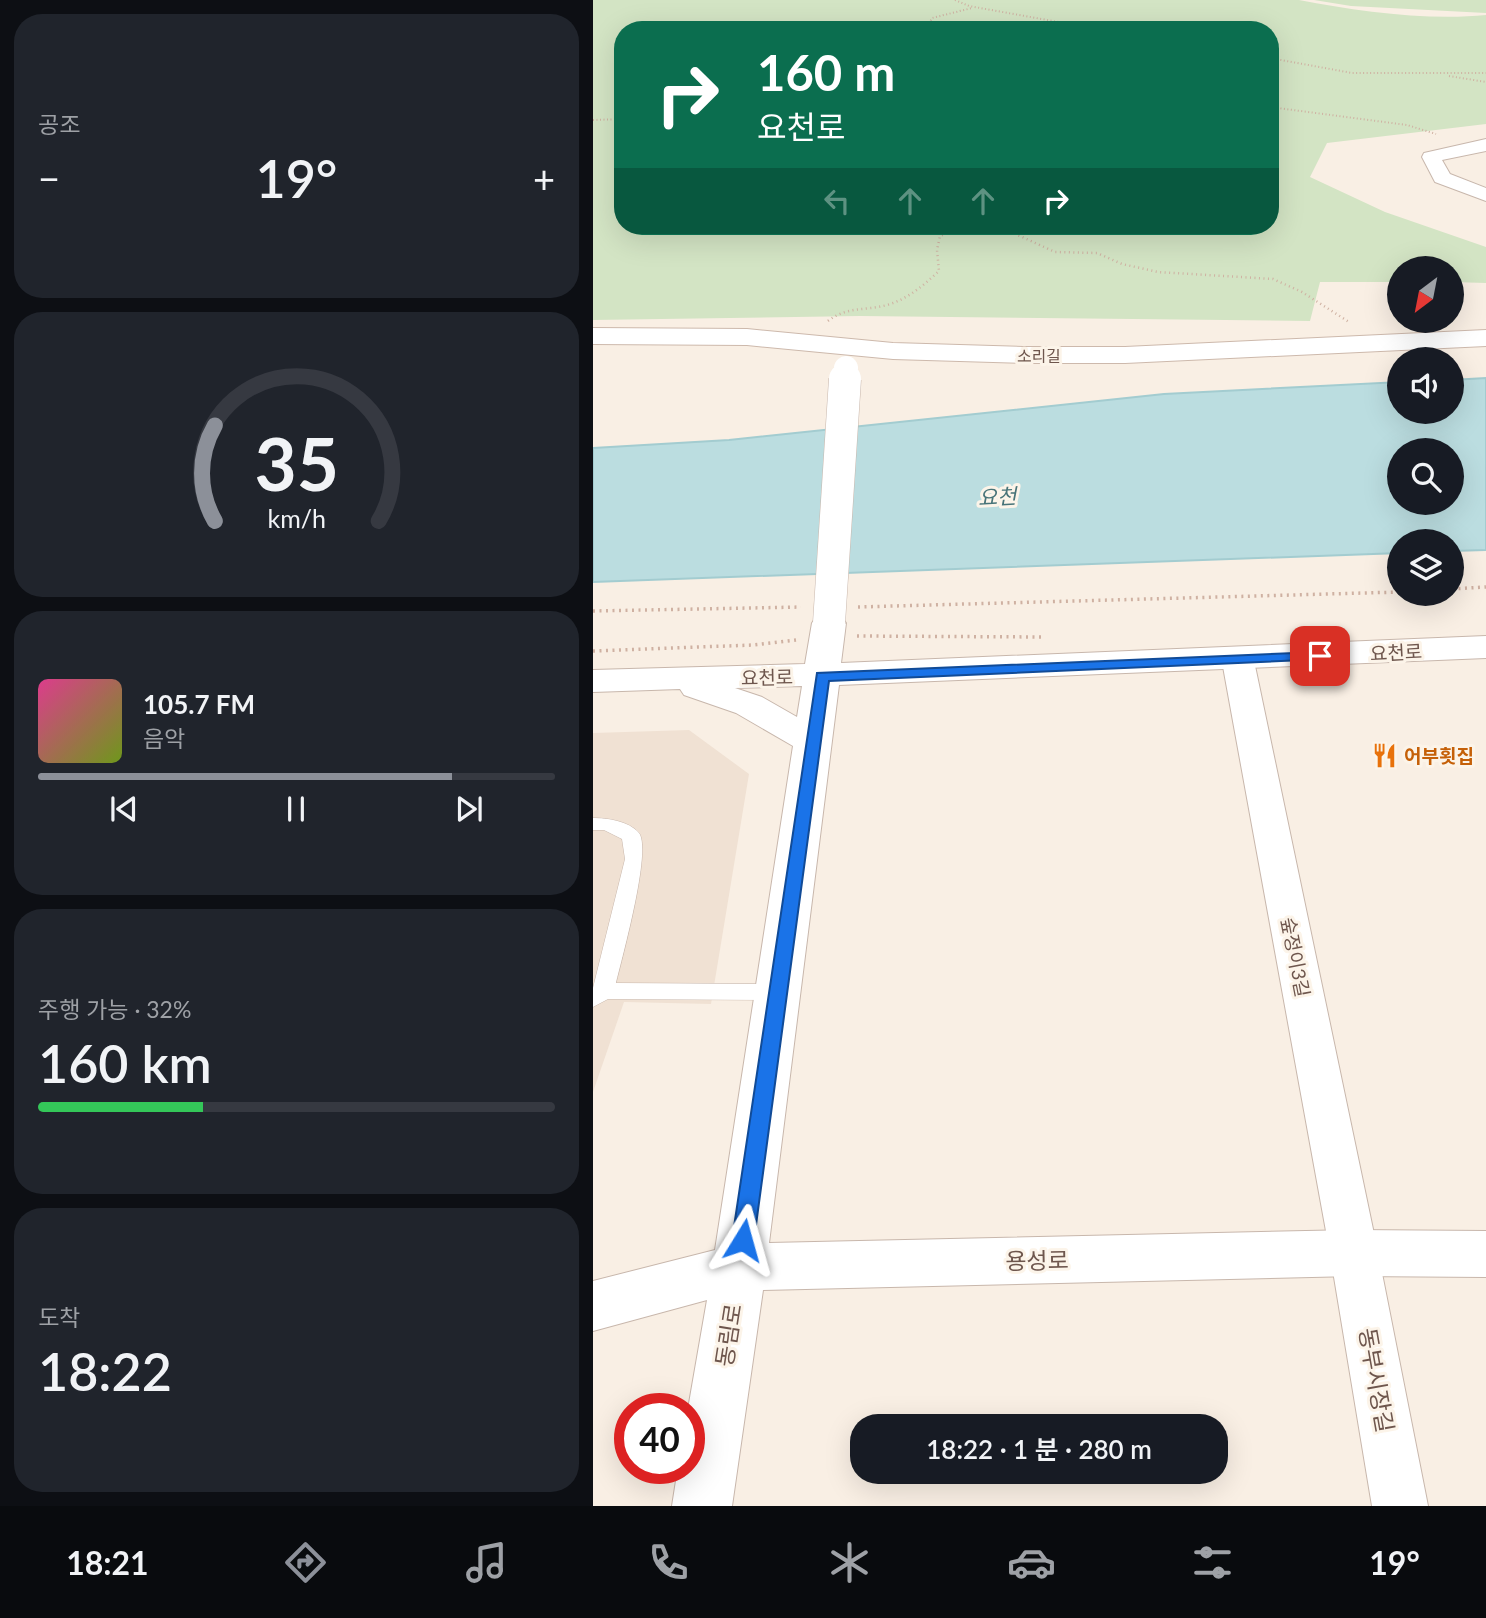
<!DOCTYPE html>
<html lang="ko">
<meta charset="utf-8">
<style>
:root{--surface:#171b24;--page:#20242c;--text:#f1f3f6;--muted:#9ea1a6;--line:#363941;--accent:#8c9099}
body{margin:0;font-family:Lato,"Noto Sans KR",sans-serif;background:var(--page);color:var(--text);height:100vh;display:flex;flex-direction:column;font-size:26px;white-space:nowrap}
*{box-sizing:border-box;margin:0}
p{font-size:23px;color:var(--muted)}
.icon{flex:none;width:38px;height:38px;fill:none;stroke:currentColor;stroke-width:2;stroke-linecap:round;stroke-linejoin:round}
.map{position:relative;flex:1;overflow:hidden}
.drawer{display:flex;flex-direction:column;gap:14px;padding:14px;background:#0d0f14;width:593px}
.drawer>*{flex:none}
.top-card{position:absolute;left:21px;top:21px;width:665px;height:214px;border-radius:28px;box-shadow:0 7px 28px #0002;background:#0b6e4f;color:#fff;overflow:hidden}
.needle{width:46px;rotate:212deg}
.controls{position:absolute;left:794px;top:256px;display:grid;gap:14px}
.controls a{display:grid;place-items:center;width:77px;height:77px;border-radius:50%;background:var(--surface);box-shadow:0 7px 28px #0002;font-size:35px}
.speed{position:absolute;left:21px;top:1393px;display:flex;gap:14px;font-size:35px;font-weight:700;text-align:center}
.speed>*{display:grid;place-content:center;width:91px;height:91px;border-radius:50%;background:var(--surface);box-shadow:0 7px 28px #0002;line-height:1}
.speed .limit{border:10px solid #d22;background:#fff;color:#111}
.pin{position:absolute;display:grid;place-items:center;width:60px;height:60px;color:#fff;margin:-30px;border-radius:14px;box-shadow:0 4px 10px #0006}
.me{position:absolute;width:77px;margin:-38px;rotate:8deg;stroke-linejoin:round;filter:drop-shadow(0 0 5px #0008)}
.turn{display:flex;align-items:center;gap:24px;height:147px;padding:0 28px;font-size:32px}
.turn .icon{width:91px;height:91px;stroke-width:2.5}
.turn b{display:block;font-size:49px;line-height:60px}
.lanes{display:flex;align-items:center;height:66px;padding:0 28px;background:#0003;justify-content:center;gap:35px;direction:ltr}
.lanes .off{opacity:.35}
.big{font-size:52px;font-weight:600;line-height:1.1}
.drawer .tile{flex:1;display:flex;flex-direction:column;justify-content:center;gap:10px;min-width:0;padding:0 24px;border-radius:28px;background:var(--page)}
.drawer .dial{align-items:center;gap:0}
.dial svg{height:182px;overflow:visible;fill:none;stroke:var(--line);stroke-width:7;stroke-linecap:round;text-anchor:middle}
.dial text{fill:var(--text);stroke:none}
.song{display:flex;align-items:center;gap:21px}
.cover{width:84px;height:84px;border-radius:10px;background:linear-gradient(135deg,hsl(330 70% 55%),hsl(80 70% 35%))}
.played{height:7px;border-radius:4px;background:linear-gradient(90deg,var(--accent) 80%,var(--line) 80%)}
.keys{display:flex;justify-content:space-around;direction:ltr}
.heat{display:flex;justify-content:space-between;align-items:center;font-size:38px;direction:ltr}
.charge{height:10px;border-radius:5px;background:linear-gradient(90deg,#34c759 32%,var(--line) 0)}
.trip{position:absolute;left:257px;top:1414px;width:378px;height:70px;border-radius:28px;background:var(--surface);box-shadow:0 7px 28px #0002;font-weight:600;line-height:70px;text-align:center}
.tabs{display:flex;height:112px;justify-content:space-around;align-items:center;background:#090b0e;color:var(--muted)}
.tabs .icon{width:49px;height:49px}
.tabs .active{color:var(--accent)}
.tabs b{font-size:32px;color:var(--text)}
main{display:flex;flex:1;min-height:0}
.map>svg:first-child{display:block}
.residential{fill:#f0e1d3}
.green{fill:#d3e4c4;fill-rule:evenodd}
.water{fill:#bbdde0;stroke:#a3ccd0;stroke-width:2;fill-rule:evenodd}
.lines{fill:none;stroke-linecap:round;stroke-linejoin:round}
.service-casing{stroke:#c8b7ac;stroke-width:1}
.minor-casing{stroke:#c8b7ac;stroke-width:2}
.tertiary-casing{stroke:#c8b7ac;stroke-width:2}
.secondary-casing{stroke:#cdb9ac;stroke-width:2}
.path-far2{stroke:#cfb1a2;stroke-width:2;stroke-dasharray:1 2.5;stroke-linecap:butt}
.path-far1{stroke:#cfb1a2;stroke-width:2.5;stroke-dasharray:1 3.5;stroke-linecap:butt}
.path{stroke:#cfb1a2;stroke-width:3.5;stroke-dasharray:2 4.5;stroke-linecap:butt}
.service{fill:#fff;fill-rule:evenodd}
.minor{fill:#fff;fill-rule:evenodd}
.tertiary{fill:#fff;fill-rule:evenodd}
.secondary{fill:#fff;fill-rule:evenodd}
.tertiary-bridge-far1-casing{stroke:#c8b7ac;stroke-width:24;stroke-linecap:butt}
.tertiary-bridge-casing{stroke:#c8b7ac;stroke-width:33;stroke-linecap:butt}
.tertiary-bridge-far1{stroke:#fff;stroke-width:24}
.tertiary-bridge{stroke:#fff;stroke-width:32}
.route{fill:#1a73e8;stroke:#114b97;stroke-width:2}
.labels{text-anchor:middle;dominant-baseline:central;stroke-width:6;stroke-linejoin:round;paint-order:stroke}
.far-street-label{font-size:16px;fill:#6e564d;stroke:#fcf4e9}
.street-label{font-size:19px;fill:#6e564d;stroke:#fcf4e9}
.food-label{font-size:19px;font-weight:bold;fill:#c56008;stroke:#fcf4e9;text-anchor:start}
.water-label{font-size:21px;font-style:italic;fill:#477378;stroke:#fcf4e9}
.near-street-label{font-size:23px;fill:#6e564d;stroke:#fcf4e9}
</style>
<main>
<section class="drawer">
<div class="tile"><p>공조</p>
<div class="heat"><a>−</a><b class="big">19°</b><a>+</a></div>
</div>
<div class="tile dial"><svg viewBox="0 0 100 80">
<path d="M14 69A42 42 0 1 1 86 69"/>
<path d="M14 69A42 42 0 0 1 14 27" stroke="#8c9099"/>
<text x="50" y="56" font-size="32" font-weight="700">35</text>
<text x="50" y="72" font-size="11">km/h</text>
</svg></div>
<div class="tile">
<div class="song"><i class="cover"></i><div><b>105.7 FM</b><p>음악</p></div></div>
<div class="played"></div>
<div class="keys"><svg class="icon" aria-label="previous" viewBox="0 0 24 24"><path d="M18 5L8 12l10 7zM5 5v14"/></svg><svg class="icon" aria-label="pause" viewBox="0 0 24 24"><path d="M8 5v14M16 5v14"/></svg><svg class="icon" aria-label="next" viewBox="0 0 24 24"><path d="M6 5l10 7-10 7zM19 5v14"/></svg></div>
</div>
<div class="tile"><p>주행 가능 · 32%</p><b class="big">160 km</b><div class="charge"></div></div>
<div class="tile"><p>도착</p><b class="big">18:22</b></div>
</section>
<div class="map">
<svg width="893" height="1506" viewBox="0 0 893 1506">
<rect width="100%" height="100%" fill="#f9efe4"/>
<polygon class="residential" points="96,730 156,774 118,1004 31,1002 0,1092 0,733"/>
<g class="green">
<path d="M0,0H706C763,11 835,21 893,15V124L734,143L717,177L792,212L893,247V283L859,282V268H807V282H727L717,321L267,316L0,320ZM30,30H677V226H30Z"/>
<polygon points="721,0 893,0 893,13 758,6"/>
</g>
<path class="water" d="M893,378V550L859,551V541H807V553L0,582V448L136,440L571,394L807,382V411H859V380ZM807,450H859V502H807Z"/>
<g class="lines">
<defs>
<path id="service" d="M0,818C14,818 36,821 46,833C59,850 29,958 23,983L185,984L192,987L195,992L192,997L185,1000L15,999L0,1007V988L32,859L29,839L11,830H0Z"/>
<g id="minor">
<polygon points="893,139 893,151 849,160 857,174 893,188 893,201 842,182 829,157 831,153"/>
<polygon points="645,651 656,654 661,661 785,1253 835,1506 779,1506 737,1253 629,661 634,654"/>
</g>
<path id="tertiary" d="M236,613L248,616L253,623L248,663L893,636V658L246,685L176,1243L761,1230L893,1231V1277L761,1276L170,1290L139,1506H79L85,1468H96L95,1409L114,1300L0,1331V1281L122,1250L200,746L143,713L91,695L87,689L0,692V670L212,664L219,623L224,616ZM209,686L204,717L169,697L142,688Z"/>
<polygon id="secondary" points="0,328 154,329 300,343 430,347 532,347 893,330 893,346 532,363 430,363 300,359 154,345 0,344"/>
</defs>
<use href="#service" class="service-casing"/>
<use href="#minor" class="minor-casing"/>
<use href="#tertiary" class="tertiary-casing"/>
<use href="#secondary" class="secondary-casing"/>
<g class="path-far2">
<polyline points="362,0 376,6 510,30"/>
<polyline points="333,30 339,18 379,8"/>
<polyline points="677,58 759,73 893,73"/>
<polyline points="856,76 893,82"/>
<polyline points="677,107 814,125 843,134"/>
<polyline points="0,120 30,119"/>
</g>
<g class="path-far1">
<polyline points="405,226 462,252 504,253 529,264 565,272 680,279 709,292 756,322"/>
<path d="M235,321C254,306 272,311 294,305C315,299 331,285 346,271L344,250L347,236L372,226"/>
</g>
<g class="path">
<polyline points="859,589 893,587"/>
<polyline points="265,607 807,592"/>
<polyline points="0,611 208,607"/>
<polyline points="264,636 451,637"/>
<polyline points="0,651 160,645 203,640"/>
</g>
<use href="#service" class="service"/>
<use href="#minor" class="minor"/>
<use href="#tertiary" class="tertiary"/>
<use href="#secondary" class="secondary"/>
<defs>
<polyline id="tertiary-bridge-far1" points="252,381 253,368"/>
<polyline id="tertiary-bridge" points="236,623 252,379"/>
</defs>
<use href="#tertiary-bridge-far1" class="tertiary-bridge-far1-casing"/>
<use href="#tertiary-bridge" class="tertiary-bridge-casing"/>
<use href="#tertiary-bridge-far1" class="tertiary-bridge-far1"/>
<use href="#tertiary-bridge" class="tertiary-bridge"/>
</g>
<polygon class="route" points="727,652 735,656 733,659 236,681 161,1240 157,1246 150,1249 142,1246 139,1240 224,673"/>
<defs>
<symbol id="restaurant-bare" viewBox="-9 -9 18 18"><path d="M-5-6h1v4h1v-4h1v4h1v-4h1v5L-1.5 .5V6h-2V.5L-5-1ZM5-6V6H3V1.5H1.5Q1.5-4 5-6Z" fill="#e8710a" stroke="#fcf4e9" stroke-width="2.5" paint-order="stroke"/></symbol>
</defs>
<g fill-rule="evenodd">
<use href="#restaurant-bare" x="774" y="738" width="35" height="35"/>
</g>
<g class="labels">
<g class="far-street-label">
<text x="446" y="355">소리길</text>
</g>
<g class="street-label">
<text transform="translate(803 652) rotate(-3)">요천로</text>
<text transform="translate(174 677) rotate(-1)">요천로</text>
<text transform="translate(703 957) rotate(79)">숲정이3길</text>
</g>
<g class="food-label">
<text x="811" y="755">어부횟집</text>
</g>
<g class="water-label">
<text transform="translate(404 496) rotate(-3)">요천</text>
</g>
<g class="near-street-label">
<text transform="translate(444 1260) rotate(-1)">용성로</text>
<text transform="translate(135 1335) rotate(-81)">동림로</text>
<text transform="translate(784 1380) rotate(80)">동부시장길</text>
</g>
</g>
</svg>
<div class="controls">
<a><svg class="needle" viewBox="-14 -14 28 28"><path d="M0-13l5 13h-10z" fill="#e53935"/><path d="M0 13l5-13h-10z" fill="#9ea1a6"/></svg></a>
<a><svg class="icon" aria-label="sound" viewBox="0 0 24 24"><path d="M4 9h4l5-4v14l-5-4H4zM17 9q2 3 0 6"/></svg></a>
<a><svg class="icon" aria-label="search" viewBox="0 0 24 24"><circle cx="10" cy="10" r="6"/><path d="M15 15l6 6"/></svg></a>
<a><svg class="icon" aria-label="layers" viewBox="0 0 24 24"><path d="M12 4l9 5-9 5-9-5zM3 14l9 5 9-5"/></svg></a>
</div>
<div class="speed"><div class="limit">40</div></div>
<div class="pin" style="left:727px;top:656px;background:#d93025"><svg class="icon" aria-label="arrive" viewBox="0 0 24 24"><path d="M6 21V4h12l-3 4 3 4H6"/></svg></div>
<svg class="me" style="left:150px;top:1240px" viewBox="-20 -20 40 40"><path d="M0-17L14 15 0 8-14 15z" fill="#1a73e8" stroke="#fff" stroke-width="4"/></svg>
<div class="trip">18:22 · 1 분 · 280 m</div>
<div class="top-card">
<div class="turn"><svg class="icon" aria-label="right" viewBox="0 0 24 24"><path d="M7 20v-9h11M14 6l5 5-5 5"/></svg><div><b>160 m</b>요천로</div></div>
<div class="lanes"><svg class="icon off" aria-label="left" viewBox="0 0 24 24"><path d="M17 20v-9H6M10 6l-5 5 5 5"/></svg><svg class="icon off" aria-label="ahead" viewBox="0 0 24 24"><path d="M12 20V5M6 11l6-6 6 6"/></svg><svg class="icon off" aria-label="ahead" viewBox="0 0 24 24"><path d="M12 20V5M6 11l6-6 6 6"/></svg><svg class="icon" aria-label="right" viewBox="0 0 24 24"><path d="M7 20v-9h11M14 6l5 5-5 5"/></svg></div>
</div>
</div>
</main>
<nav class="tabs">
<b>18:21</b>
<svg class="icon active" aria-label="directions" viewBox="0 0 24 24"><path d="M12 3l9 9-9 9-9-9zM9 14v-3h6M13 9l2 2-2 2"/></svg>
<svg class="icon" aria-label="music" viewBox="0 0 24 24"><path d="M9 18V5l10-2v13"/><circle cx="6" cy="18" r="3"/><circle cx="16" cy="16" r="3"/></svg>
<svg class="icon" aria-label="phone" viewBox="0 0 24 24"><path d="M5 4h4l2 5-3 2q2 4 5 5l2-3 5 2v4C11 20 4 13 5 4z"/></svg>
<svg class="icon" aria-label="climate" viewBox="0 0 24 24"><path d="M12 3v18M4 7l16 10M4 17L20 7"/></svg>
<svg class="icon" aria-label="car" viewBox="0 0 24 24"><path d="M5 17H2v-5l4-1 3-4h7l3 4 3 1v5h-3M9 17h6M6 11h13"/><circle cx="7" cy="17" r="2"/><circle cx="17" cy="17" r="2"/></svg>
<svg class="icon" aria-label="filters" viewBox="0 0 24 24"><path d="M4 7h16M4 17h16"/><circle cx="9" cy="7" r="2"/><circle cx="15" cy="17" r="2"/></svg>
<b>19°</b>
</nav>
